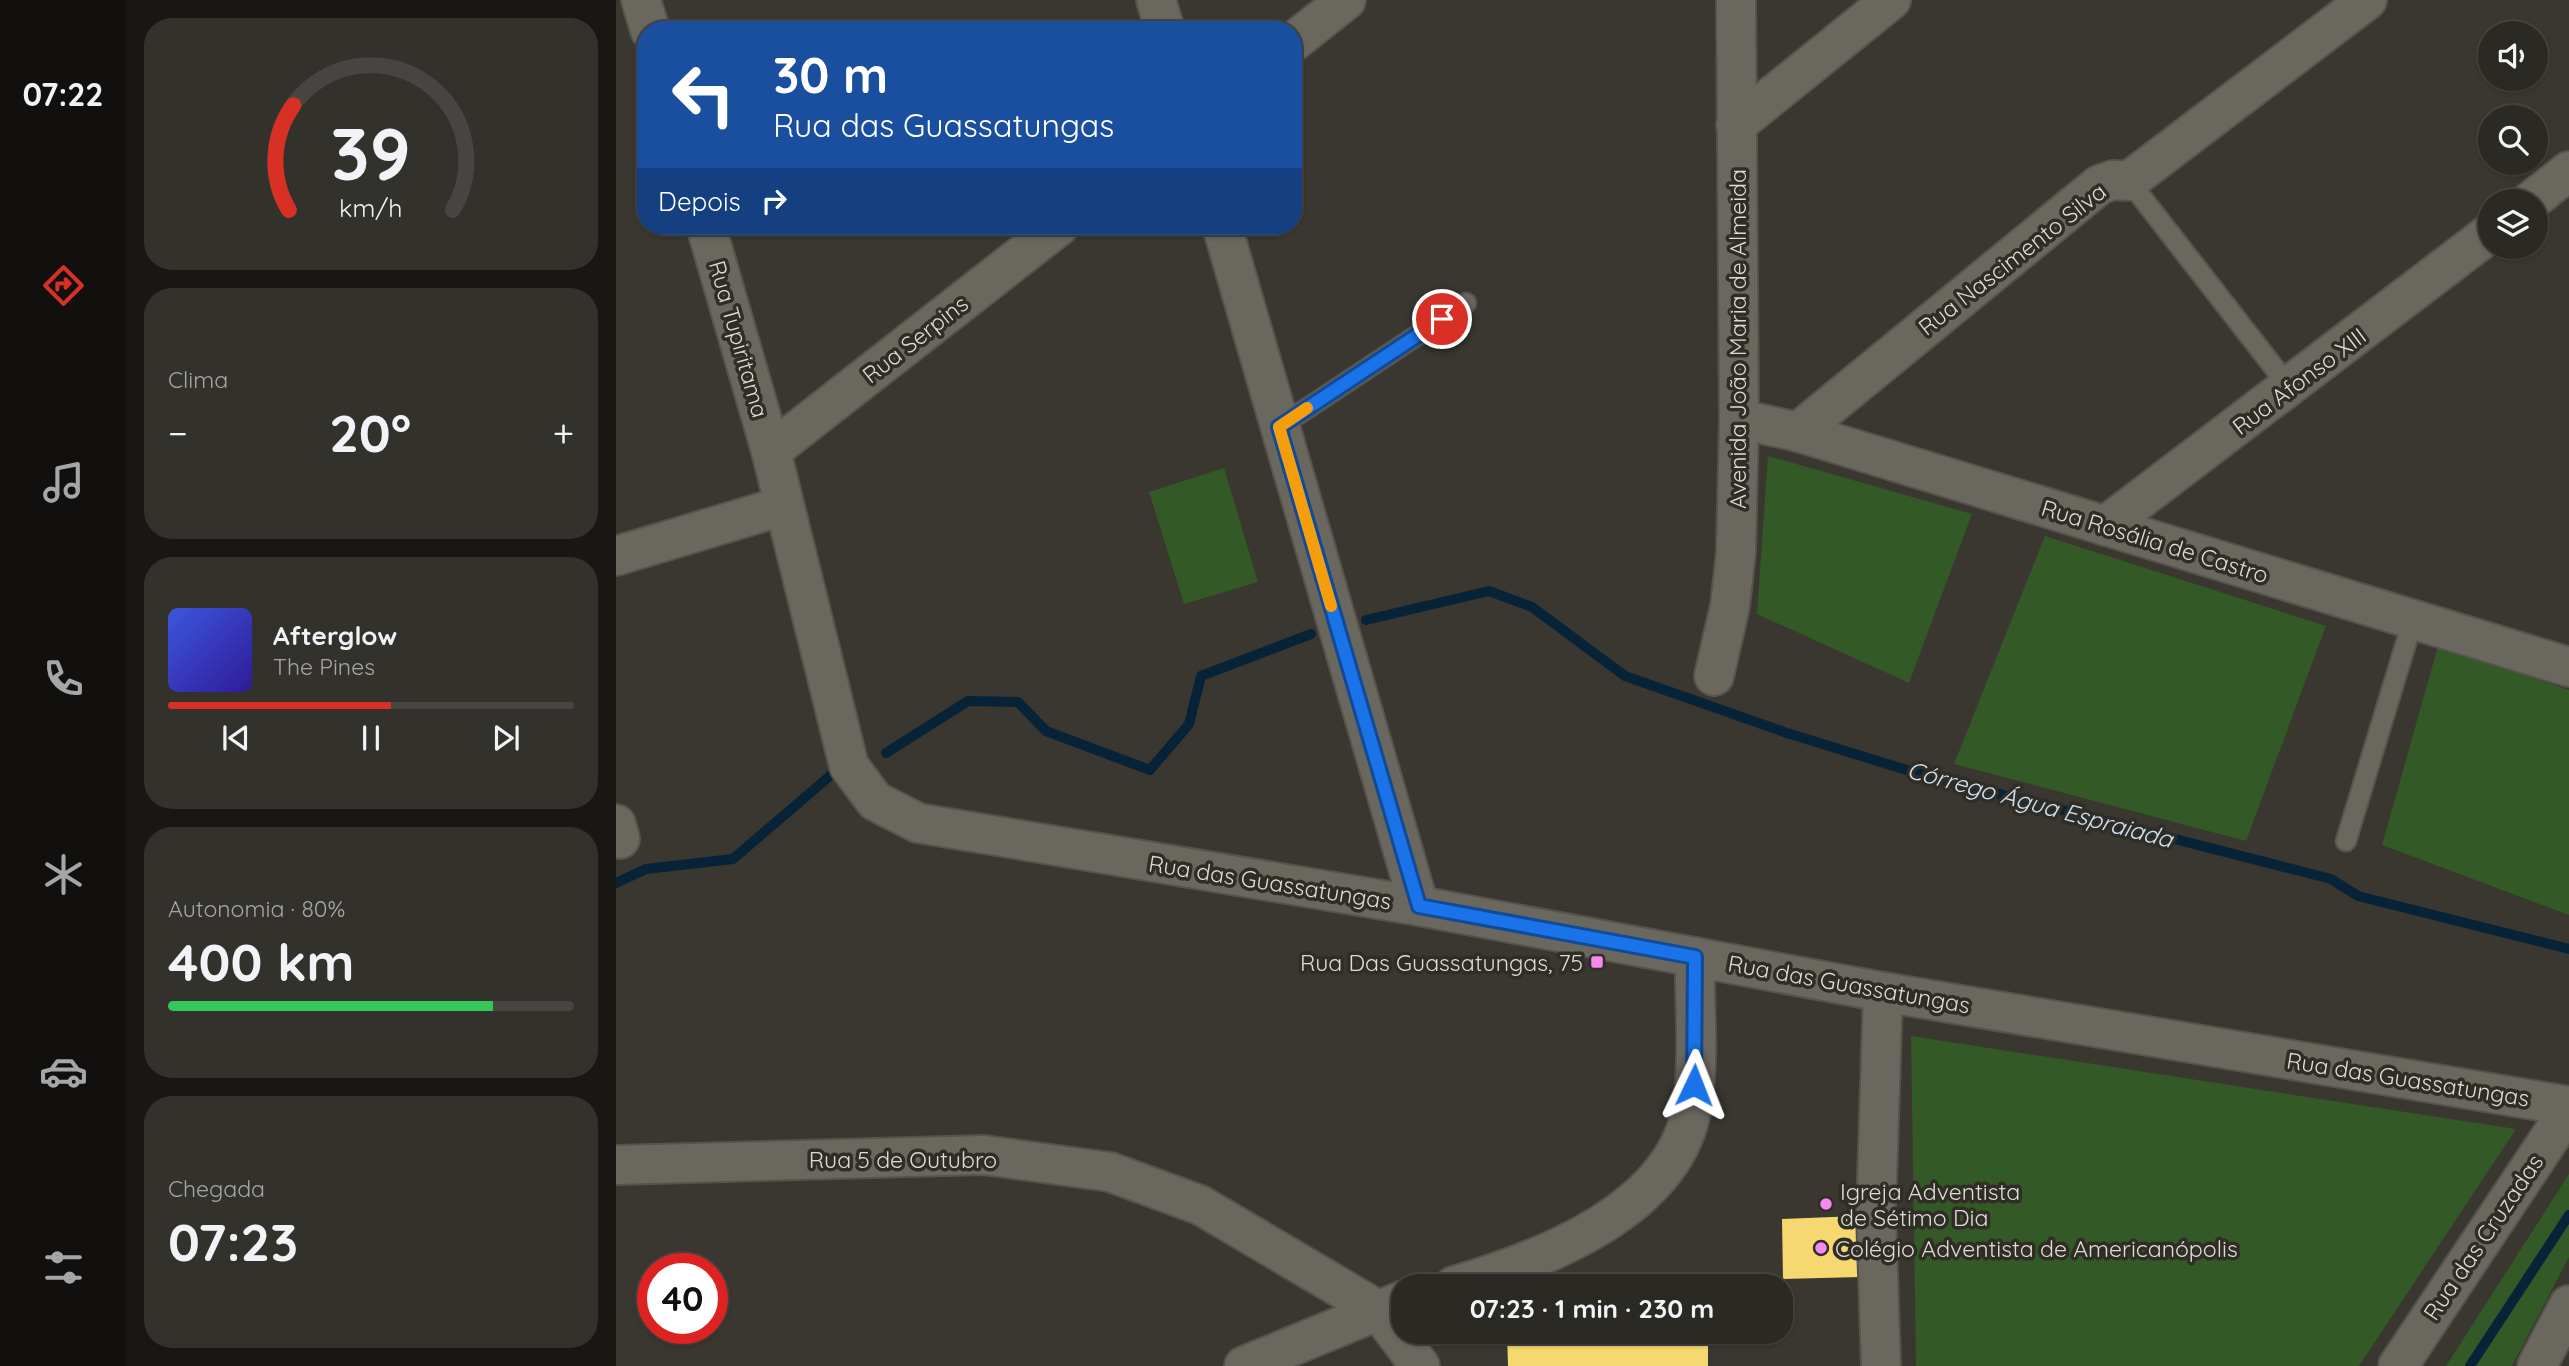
<!DOCTYPE html>
<html lang="pt">
<meta charset="utf-8">
<style>
:root{--surface:#2b2923;--page:#33312b;--text:#f1f3f6;--muted:#a6a6a6;--line:#474541;--accent:#d93025}
body{margin:0;font-family:Quicksand,sans-serif;background:var(--page);color:var(--text);height:100vh;display:flex;flex-direction:column;font-size:26px;white-space:nowrap}
*{box-sizing:border-box;margin:0}
p{font-size:23px;color:var(--muted)}
.icon{flex:none;width:38px;height:38px;fill:none;stroke:currentColor;stroke-width:2;stroke-linecap:round;stroke-linejoin:round}
.map{position:relative;flex:1;overflow:hidden}
.details{display:flex;flex-direction:column;gap:18px;padding:18px;background:#181713;width:490px}
.details>*{flex:none}
.top-card{position:absolute;left:21px;top:21px;width:665px;height:214px;border-radius:28px;box-shadow:0 2px 5px #0004,0 0 0 2px var(--line);background:#1a4fa0;color:#fff;overflow:hidden}
.controls{position:absolute;left:1862px;top:21px;display:grid;gap:14px}
.controls a{display:grid;place-items:center;width:70px;height:70px;border-radius:50%;background:var(--surface);box-shadow:0 2px 5px #0004,0 0 0 2px var(--line);font-size:35px}
.speed{position:absolute;left:21px;top:1253px;display:flex;gap:14px;font-size:35px;font-weight:700;text-align:center}
.speed>*{display:grid;place-content:center;width:91px;height:91px;border-radius:50%;background:var(--surface);box-shadow:0 2px 5px #0004,0 0 0 2px var(--line);line-height:1}
.speed .limit{border:10px solid #d22;background:#fff;color:#111}
.pin{position:absolute;display:grid;place-items:center;width:60px;height:60px;color:#fff;margin:-30px;border:4px solid #fff;border-radius:50%;box-shadow:0 2px 7px #0007}
.me{position:absolute;width:77px;margin:-38px;rotate:2deg;stroke-linejoin:round;filter:drop-shadow(0 0 5px #0008)}
.turn{display:flex;align-items:center;gap:24px;height:147px;padding:0 21px;font-size:32px}
.turn .icon{width:91px;height:91px;stroke-width:2.5}
.turn b{display:block;font-size:49px;line-height:60px}
.then{display:flex;align-items:center;height:66px;padding:0 21px;background:#0003;gap:14px;font-size:26px}
.big{font-size:52px;font-weight:800;line-height:1.1}
.details .tile{flex:1;display:flex;flex-direction:column;justify-content:center;gap:10px;min-width:0;padding:0 24px;border-radius:28px;background:var(--page)}
.details .dial{align-items:center;gap:0}
.dial svg{height:182px;overflow:visible;fill:none;stroke:var(--line);stroke-width:7;stroke-linecap:round;text-anchor:middle}
.dial text{fill:var(--text);stroke:none}
.song{display:flex;align-items:center;gap:21px}
.cover{width:84px;height:84px;border-radius:10px;background:linear-gradient(135deg,hsl(230 70% 55%),hsl(250 70% 35%))}
.played{height:7px;border-radius:4px;background:linear-gradient(90deg,var(--accent) 55%,var(--line) 55%)}
.keys{display:flex;justify-content:space-around;direction:ltr}
.heat{display:flex;justify-content:space-between;align-items:center;font-size:38px;direction:ltr}
.charge{height:10px;border-radius:5px;background:linear-gradient(90deg,#34c759 80%,var(--line) 0)}
.trip{position:absolute;left:775px;top:1274px;width:402px;height:70px;border-radius:28px;background:var(--surface);box-shadow:0 2px 5px #0004,0 0 0 2px var(--line);font-weight:800;line-height:70px;text-align:center}
main{display:flex;flex:1;min-height:0}
.dock{display:flex;flex-direction:column;width:126px;justify-content:space-around;align-items:center;background:#11100e;color:var(--muted)}
.dock .icon{width:49px;height:49px}
.dock .selected{color:var(--accent)}
.dock b{font-size:32px;color:var(--text)}
.map>svg:first-child{display:block}
.green{fill:#335926}
.lines{fill:none;stroke-linecap:round;stroke-linejoin:round}
.stream{stroke:#072338;stroke-width:10}
.building{fill:#f5d86f}
.service-casing{stroke:#55534c;stroke-width:23}
.minor-casing{stroke:#55534c;stroke-width:42}
.tertiary-casing{stroke:#55534c;stroke-width:42}
.service{stroke:#6a675f;stroke-width:19}
.minor{stroke:#6a675f;stroke-width:38}
.tertiary{stroke:#6a675f;stroke-width:38}
.route-casing{stroke:#114b97;stroke-width:18}
.route{stroke:#1a73e8;stroke-width:12}
.slow{stroke:#f59e0b;stroke-width:12}
.poi-dot{fill:#f589ef;stroke:#2f2d25;stroke-width:2.5}
.labels{text-anchor:middle;dominant-baseline:central;stroke-width:7;stroke-linejoin:round;paint-order:stroke}
.street-label{font-size:23px;fill:#dcdbd6;stroke:#2f2d25}
.poi-label{font-size:23px;fill:#dcdbd6;stroke:#2f2d25;text-anchor:start}
.water-label{font-size:24px;font-style:italic;fill:#cde1f2;stroke:#2f2d25}
</style>
<main>
<nav class="dock">
<b>07:22</b>
<svg class="icon selected" aria-label="directions" viewBox="0 0 24 24"><path d="M12 3l9 9-9 9-9-9zM9 14v-3h6M13 9l2 2-2 2"/></svg>
<svg class="icon" aria-label="music" viewBox="0 0 24 24"><path d="M9 18V5l10-2v13"/><circle cx="6" cy="18" r="3"/><circle cx="16" cy="16" r="3"/></svg>
<svg class="icon" aria-label="phone" viewBox="0 0 24 24"><path d="M5 4h4l2 5-3 2q2 4 5 5l2-3 5 2v4C11 20 4 13 5 4z"/></svg>
<svg class="icon" aria-label="climate" viewBox="0 0 24 24"><path d="M12 3v18M4 7l16 10M4 17L20 7"/></svg>
<svg class="icon" aria-label="car" viewBox="0 0 24 24"><path d="M5 17H2v-5l4-1 3-4h7l3 4 3 1v5h-3M9 17h6M6 11h13"/><circle cx="7" cy="17" r="2"/><circle cx="17" cy="17" r="2"/></svg>
<svg class="icon" aria-label="filters" viewBox="0 0 24 24"><path d="M4 7h16M4 17h16"/><circle cx="9" cy="7" r="2"/><circle cx="15" cy="17" r="2"/></svg>
</nav>
<section class="details">
<div class="tile dial"><svg viewBox="0 0 100 80">
<path d="M14 69A42 42 0 1 1 86 69"/>
<path d="M14 69A42 42 0 0 1 16 23" stroke="#d93025"/>
<text x="50" y="56" font-size="32" font-weight="700">39</text>
<text x="50" y="72" font-size="11">km/h</text>
</svg></div>
<div class="tile"><p>Clima</p>
<div class="heat"><a>−</a><b class="big">20°</b><a>+</a></div>
</div>
<div class="tile">
<div class="song"><i class="cover"></i><div><b>Afterglow</b><p>The Pines</p></div></div>
<div class="played"></div>
<div class="keys"><svg class="icon" aria-label="previous" viewBox="0 0 24 24"><path d="M18 5L8 12l10 7zM5 5v14"/></svg><svg class="icon" aria-label="pause" viewBox="0 0 24 24"><path d="M8 5v14M16 5v14"/></svg><svg class="icon" aria-label="next" viewBox="0 0 24 24"><path d="M6 5l10 7-10 7zM19 5v14"/></svg></div>
</div>
<div class="tile"><p>Autonomia · 80%</p><b class="big">400 km</b><div class="charge"></div></div>
<div class="tile"><p>Chegada</p><b class="big">07:23</b></div>
</section>
<div class="map">
<svg width="1953" height="1366" viewBox="0 0 1953 1366">
<rect width="100%" height="100%" fill="#39372f"/>
<g class="green">
<polygon points="1152,456 1356,514 1293,683 1141,614"/>
<polygon points="608,468 642,582 568,604 533,492"/>
<polygon points="1429,536 1710,626 1630,841 1338,764"/>
<polygon points="1822,646 1953,690 1953,915 1766,845"/>
<polygon points="1295,1036 1900,1129 1743,1366 1300,1366"/>
<polygon points="1953,1174 1953,1257 1896,1366 1830,1366"/>
</g>
<g class="lines">
<g class="stream">
<polyline points="750,620 873,591 916,607 1009,676 1171,733 1294,771 1715,879 1742,896 1953,949"/>
<polyline points="270,753 352,701 402,702 430,731 534,770 573,724 585,676 695,634"/>
<polyline points="0,883 30,869 117,859 215,775"/>
<polyline points="1854,1366 1953,1215"/>
</g>
</g>
<g class="building">
<polygon points="1242,1216 1244,1277 1167,1279 1166,1219"/>
<polygon points="891,1332 1092,1332 1092,1366 892,1366"/>
</g>
<g class="lines">
<defs>
<g id="service">
<polyline points="1513,181 1674,388"/>
<polyline points="663,427 850,303"/>
<polyline points="1730,841 1797,620"/>
</g>
<g id="minor">
<polyline points="25,0 34,30"/>
<polyline points="677,42 730,0"/>
<polyline points="1120,125 1275,0"/>
<polyline points="1915,201 1953,171"/>
<polyline points="90,226 155,451 233,766 259,801 302,823 803,906"/>
<polyline points="1123,419 1182,432 1953,667"/>
<polyline points="1182,432 1483,185 1497,180 1513,181 1751,0"/>
<polyline points="155,451 443,226"/>
<polyline points="1489,526 1874,233"/>
<polyline points="0,556 167,506"/>
<polyline points="1098,676 1114,606 1120,552 1123,419 1120,0"/>
<polyline points="0,824 4,839"/>
<polyline points="0,1165 368,1155 494,1172 584,1205 762,1310 804,1366"/>
<polyline points="1265,1366 1260,1212 1267,992"/>
<polyline points="1782,1366 1953,1109"/>
<polyline points="1921,1366 1953,1305"/>
</g>
<g id="tertiary">
<polyline points="540,0 549,30"/>
<polyline points="606,226 803,906 1267,992 1953,1106"/>
<path d="M838,1286C926,1260 1060,1210 1076,1106C1084,1057 1078,1006 1079,957"/>
<polyline points="628,1366 788,1300"/>
</g>
</defs>
<use href="#service" class="service-casing"/>
<use href="#minor" class="minor-casing"/>
<use href="#tertiary" class="tertiary-casing"/>
<use href="#service" class="service"/>
<use href="#minor" class="minor"/>
<use href="#tertiary" class="tertiary"/>
</g>
<g class="lines">
<defs>
<polyline id="route" points="826,319 663,427 803,906 1079,957 1078,1085"/>
</defs>
<use href="#route" class="route-casing"/>
<use href="#route" class="route"/>
<polyline class="slow" points="691,408 663,427 715,606"/>
</g>
<g class="poi-dot">
<rect x="974" y="955" width="14" height="14" rx="3.5"/>
<circle cx="1210" cy="1204" r="7"/>
<circle cx="1205" cy="1248" r="7"/>
</g>
<g class="labels">
<g class="street-label">
<text transform="translate(1396 259) rotate(-38)">Rua Nascimento Silva</text>
<text transform="translate(123 339) rotate(74)">Rua Tupiritama</text>
<text transform="translate(299 339) rotate(-38)">Rua Serpins</text>
<text transform="translate(1121 339) rotate(-90)">Avenida João Maria de Almeida</text>
<text transform="translate(1683 381) rotate(-37)">Rua Afonso XIII</text>
<text transform="translate(1539 541) rotate(17)">Rua Rosália de Castro</text>
<text transform="translate(654 882) rotate(9)">Rua das Guassatungas</text>
<text transform="translate(1233 984) rotate(10)">Rua das Guassatungas</text>
<text transform="translate(1792 1079) rotate(9)">Rua das Guassatungas</text>
<text x="287" y="1159">Rua 5 de Outubro</text>
<text transform="translate(1867 1237) rotate(-56)">Rua das Cruzadas</text>
</g>
<g class="poi-label">
<text x="967" y="962" text-anchor="end">Rua Das Guassatungas, 75</text>
<text x="1224" y="1191">Igreja Adventista<tspan x="1224" dy="26">de Sétimo Dia</tspan></text>
<text x="1219" y="1248">Colégio Adventista de Americanópolis</text>
</g>
<g class="water-label">
<text transform="translate(1424 804) rotate(15)">Córrego Água Espraiada</text>
</g>
</g>
</svg>
<div class="controls">
<a><svg class="icon" aria-label="sound" viewBox="0 0 24 24"><path d="M4 9h4l5-4v14l-5-4H4zM17 9q2 3 0 6"/></svg></a>
<a><svg class="icon" aria-label="search" viewBox="0 0 24 24"><circle cx="10" cy="10" r="6"/><path d="M15 15l6 6"/></svg></a>
<a><svg class="icon" aria-label="layers" viewBox="0 0 24 24"><path d="M12 4l9 5-9 5-9-5zM3 14l9 5 9-5"/></svg></a>
</div>
<div class="speed"><div class="limit">40</div></div>
<div class="pin" style="left:826px;top:319px;background:#d93025"><svg class="icon" aria-label="arrive" viewBox="0 0 24 24"><path d="M6 21V4h12l-3 4 3 4H6"/></svg></div>
<svg class="me" style="left:1078px;top:1085px" viewBox="-20 -20 40 40"><path d="M0-17L14 15 0 8-14 15z" fill="#1a73e8" stroke="#fff" stroke-width="4"/></svg>
<div class="trip">07:23 · 1 min · 230 m</div>
<div class="top-card">
<div class="turn"><svg class="icon" aria-label="left" viewBox="0 0 24 24"><path d="M17 20v-9H6M10 6l-5 5 5 5"/></svg><div><b>30 m</b>Rua das Guassatungas</div></div>
<div class="then">Depois<svg class="icon" aria-label="right" viewBox="0 0 24 24"><path d="M7 20v-9h11M14 6l5 5-5 5"/></svg></div>
</div>
</div>
</main>
